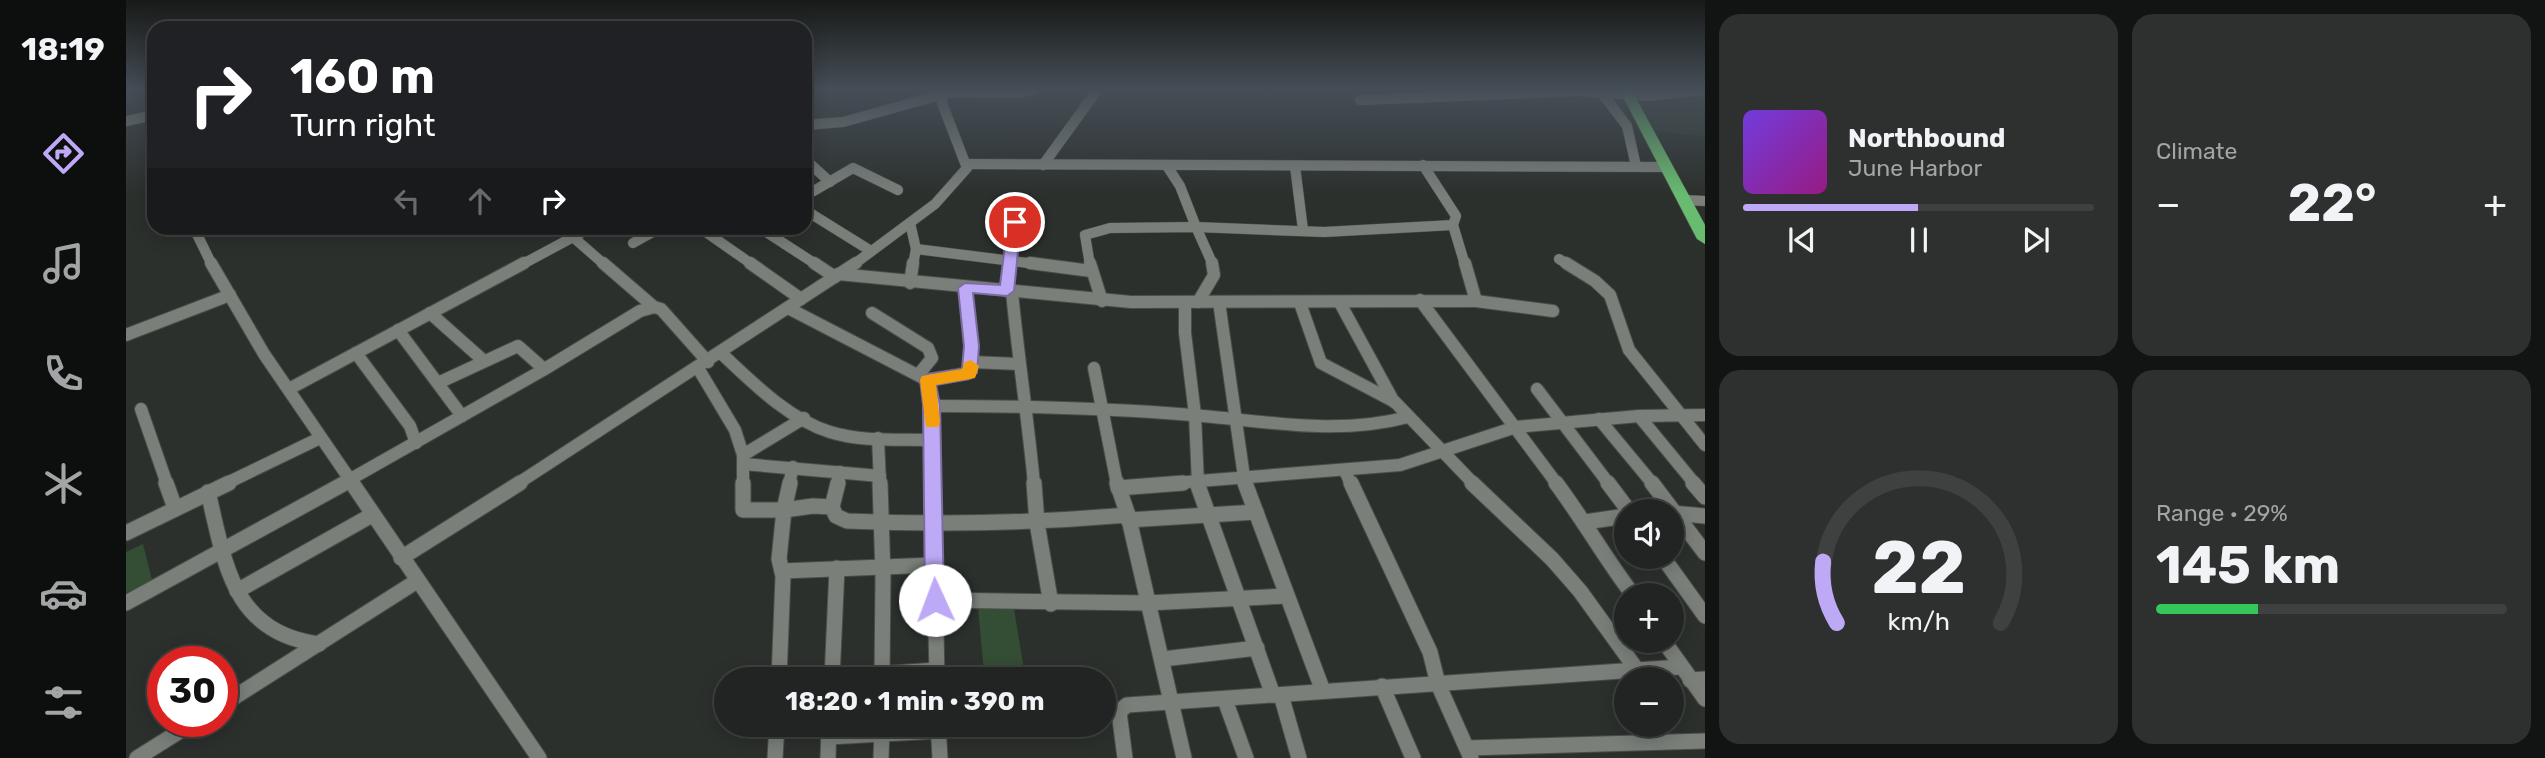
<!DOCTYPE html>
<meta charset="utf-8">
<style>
:root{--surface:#212422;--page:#2d302f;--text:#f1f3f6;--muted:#a2a4a5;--line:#3e4140;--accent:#bda9f5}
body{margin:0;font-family:Rubik,sans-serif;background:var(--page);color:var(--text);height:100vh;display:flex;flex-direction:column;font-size:26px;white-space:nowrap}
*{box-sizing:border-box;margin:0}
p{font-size:23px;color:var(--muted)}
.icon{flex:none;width:38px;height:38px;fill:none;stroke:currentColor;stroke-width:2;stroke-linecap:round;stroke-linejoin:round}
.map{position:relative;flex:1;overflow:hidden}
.panel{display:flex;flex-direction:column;gap:14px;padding:14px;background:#121413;width:840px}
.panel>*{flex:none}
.banner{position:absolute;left:21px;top:21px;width:665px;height:214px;border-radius:21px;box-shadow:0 4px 18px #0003,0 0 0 2px var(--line);background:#202124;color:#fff;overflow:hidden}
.fabs{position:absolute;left:1488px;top:499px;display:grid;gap:14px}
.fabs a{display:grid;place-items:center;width:70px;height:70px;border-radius:50%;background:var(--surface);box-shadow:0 4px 18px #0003,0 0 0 2px var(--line);font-size:35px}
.speed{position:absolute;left:21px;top:646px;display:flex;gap:14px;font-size:35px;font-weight:700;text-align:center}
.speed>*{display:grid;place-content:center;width:91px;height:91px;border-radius:50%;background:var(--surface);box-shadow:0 4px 18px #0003,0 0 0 2px var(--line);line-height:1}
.speed .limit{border:10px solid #d22;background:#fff;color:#111}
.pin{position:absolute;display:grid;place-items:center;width:60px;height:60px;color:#fff;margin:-30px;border:4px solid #fff;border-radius:50%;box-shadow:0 2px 7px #0007}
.me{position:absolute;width:77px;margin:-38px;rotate:358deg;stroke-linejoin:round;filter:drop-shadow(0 0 5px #0008)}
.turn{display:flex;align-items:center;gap:24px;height:147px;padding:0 28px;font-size:32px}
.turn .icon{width:91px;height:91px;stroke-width:2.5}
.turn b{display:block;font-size:49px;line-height:60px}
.lanes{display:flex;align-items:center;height:66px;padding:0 28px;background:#0003;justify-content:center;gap:35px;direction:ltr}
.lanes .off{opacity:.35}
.big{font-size:52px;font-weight:700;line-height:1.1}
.panel .tile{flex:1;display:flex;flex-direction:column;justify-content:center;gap:10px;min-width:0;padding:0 24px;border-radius:21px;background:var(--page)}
.panel .dial{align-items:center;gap:0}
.dial svg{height:182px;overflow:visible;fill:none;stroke:var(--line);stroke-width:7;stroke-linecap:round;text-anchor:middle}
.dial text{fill:var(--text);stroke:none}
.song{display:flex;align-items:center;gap:21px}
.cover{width:84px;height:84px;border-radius:10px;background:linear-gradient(135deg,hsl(260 70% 55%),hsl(310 70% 35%))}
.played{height:7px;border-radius:4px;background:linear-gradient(90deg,var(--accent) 50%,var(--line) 50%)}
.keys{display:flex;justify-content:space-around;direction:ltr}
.heat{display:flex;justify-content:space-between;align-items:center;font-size:38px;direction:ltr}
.charge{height:10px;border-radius:5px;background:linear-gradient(90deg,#34c759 29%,var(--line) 0)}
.panel .tiles{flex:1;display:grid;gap:14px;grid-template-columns:repeat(2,1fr)}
.trip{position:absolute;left:588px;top:667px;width:402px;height:70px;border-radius:35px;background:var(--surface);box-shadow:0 4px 18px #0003,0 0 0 2px var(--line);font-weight:700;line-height:70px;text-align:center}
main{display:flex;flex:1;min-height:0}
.tabs{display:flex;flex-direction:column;width:126px;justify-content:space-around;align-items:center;background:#0d0e0e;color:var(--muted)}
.tabs .icon{width:49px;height:49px}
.tabs .selected{color:var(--accent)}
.tabs b{font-size:32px;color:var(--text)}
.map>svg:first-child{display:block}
.built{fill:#303930}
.green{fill:#334e34}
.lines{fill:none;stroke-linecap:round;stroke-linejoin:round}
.minor-far2-casing{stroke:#4a4d4a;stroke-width:11}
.minor-far1-casing{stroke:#4a4d4a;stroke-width:14}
.minor-casing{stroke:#4a4d4a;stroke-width:17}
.highway-casing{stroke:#4a4d4a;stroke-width:1}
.minor-far2{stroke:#7a7f7a;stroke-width:10}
.minor-far1{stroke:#7a7f7a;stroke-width:12}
.minor{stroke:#7a7f7a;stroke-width:15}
.highway{fill:#69bb70;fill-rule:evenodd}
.route{fill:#bda9f5;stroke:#7b6e9f;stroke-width:2}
.slow{fill:#f59e0b}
</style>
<main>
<nav class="tabs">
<b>18:19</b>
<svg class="icon selected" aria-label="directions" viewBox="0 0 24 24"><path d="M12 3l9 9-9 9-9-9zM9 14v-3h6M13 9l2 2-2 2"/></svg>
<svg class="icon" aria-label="music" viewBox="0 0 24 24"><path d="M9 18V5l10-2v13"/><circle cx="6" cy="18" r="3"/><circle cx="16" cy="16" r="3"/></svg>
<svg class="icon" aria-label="phone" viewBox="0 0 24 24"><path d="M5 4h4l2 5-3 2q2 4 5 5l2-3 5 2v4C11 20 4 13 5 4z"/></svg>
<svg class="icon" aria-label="climate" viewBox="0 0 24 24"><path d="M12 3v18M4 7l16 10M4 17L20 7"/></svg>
<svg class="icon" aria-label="car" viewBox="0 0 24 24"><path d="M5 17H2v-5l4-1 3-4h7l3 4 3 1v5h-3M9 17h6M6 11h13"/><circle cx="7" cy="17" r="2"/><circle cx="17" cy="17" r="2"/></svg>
<svg class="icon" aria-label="filters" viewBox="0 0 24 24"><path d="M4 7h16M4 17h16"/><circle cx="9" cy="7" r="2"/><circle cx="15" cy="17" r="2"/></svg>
</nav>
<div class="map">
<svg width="1579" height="758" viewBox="0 0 1579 758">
<rect width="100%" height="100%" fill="#2c302d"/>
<polygon class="built" points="1578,97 1579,137 1526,130 1511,99"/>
<g class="green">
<polygon points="17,544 26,580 0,593 0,552"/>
<polygon points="852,607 888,609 899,676 858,673"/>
</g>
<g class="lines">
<defs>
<g id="minor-far2">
<polyline points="1475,92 1501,126 1510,166"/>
<polyline points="1234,100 1453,91 1522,96 1579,90"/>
<polyline points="0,121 28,115"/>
<polyline points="679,125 717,122 825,92 894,93 908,89"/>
<polyline points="679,150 681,161 704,182"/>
<polyline points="840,164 1540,167"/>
<polyline points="917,165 972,89"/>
<polyline points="1297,165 1330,216 1327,225 1339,265"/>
<polyline points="1041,166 1054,186 1070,227 1198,232 1327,225"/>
<polyline points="1169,166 1177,230"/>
<polyline points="679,196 727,168 772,190"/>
<polyline points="1558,200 1579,201"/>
<polyline points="679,210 745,251"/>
<polyline points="784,223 790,249 787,265"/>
<polyline points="68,228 86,265"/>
<polyline points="442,228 447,237 479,265"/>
<polyline points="574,228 627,265"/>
<polyline points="634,228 691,265"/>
<polyline points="507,243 534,228"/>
<polyline points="790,249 918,265"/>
<polyline points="1433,259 1443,265"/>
<polyline points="395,265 464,228"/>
<polyline points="727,265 809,204 841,168 816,103 817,89"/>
<polyline points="884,265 889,223"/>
<polyline points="964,265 959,235 984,228 1070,227 1087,265"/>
</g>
<g id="minor-far1">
<polyline points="85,263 138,354 227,484"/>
<polyline points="477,263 528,307 535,309 582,362"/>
<polyline points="624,263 675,299"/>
<polyline points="688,263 709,277"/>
<polyline points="904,263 965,271"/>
<polyline points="964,263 976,301"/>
<polyline points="1440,263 1469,281 1484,295 1503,350 1579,445"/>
<polyline points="712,274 1005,302 1350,301 1339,263"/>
<polyline points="784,283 787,263"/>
<polyline points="881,291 884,263"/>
<path d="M886,292C892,356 902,420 908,484"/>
<polyline points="1294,300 1431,484"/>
<polyline points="1350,301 1427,311"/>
<polyline points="1059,302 1059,333 1069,415 1072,484"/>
<polyline points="1072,302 1088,275 1086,263"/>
<polyline points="1093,302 1119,484"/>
<polyline points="1174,303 1195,363 1269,402 1348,484"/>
<polyline points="1214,303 1268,402"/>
<polyline points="662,308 801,380 806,406 807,484"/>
<polyline points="304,313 358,361"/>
<polyline points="746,313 802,348 806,358 793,374"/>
<polyline points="272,330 336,416"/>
<polyline points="0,335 104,295"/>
<polyline points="230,353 284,426 290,443"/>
<path d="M595,353C626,382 662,419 704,432C736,442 773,439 806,440"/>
<polyline points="846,362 893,364"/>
<polyline points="572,368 609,430 617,455 617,484"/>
<polyline points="968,368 991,484"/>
<polyline points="801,380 843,373 845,346 839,288"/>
<polyline points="312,383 392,346 418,369"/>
<polyline points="163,389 398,263"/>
<polyline points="1411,389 1483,484"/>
<path d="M806,406C893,406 980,408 1066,415C1139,421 1210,436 1282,417"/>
<polyline points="15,409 41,484"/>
<polyline points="1513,416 1569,484"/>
<polyline points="1473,419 1527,484"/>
<polyline points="752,438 754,484"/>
<polyline points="617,455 678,418"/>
<polyline points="617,464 754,476"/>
<polyline points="1219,471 1225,484"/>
<polyline points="99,484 194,438"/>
<polyline points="216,484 417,370 514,311 528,307"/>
<polyline points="391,484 730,263"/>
<polyline points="663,484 667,467"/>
<polyline points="711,484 714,472"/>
<polyline points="1035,484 1274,465 1390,427 1513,416 1579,415"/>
</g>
<g id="minor">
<polyline points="40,483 49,508"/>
<polyline points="226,483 413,758"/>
<polyline points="617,483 617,510 658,510 653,559 657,576 653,679"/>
<path d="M664,483L658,510L687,506L706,507L710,516L721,521C815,525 908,523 1002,515"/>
<polyline points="754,483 757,575 756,679"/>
<polyline points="807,483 811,679"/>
<polyline points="908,483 911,523 925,604"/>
<polyline points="991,483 1002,515 1058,758"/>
<polyline points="1071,483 1147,695"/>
<polyline points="1119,483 1197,691"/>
<polyline points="1225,483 1304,652 1312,684 1345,758"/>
<polyline points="1346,483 1426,559 1454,591 1511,670"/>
<path d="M1430,483C1457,519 1479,558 1507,595"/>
<polyline points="1482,483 1503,511"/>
<polyline points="1526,483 1579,553"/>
<polyline points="1567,483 1579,497"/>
<polyline points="992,488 1057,483"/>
<path d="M82,492C99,563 106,633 193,644"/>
<polyline points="706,507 712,483"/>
<polyline points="1546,513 1579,516"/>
<polyline points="1002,520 1130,512"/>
<polyline points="1459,522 1500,516"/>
<polyline points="0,533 103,483"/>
<polyline points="1536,556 1579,616"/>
<polyline points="275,558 394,483"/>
<polyline points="656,571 808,565"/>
<polyline points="111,591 246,515"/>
<polyline points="809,600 1021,603 1161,596"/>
<polyline points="0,603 219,483"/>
<polyline points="1537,640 1579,699"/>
<polyline points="1037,659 1131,648"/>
<polyline points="707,677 811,670"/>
<polyline points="706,679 711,568"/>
<polyline points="1564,680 1579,679"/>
<polyline points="1256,686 1287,758"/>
<polyline points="1155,695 1173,758"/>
<polyline points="1099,700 1120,758"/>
<polyline points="96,705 291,581"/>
<polyline points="812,725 814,758"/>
<polyline points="703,737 812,731"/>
<polyline points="1341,748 1579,741"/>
<polyline points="11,758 70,721"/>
<polyline points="649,758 651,724"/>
<polyline points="702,758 703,724"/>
<polyline points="755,758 756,727"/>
<polyline points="999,758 993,712 1001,705 1554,667"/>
</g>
<polygon id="highway" points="1493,89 1505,89 1579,225 1579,244 1571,239"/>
</defs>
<use href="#minor-far2" class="minor-far2-casing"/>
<use href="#minor-far1" class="minor-far1-casing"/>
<use href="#minor" class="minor-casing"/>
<use href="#highway" class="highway-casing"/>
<use href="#minor-far2" class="minor-far2"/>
<use href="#minor-far1" class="minor-far1"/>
<use href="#minor" class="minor"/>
<use href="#highway" class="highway"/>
</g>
<linearGradient id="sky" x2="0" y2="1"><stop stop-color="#181a19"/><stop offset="0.46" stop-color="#454e57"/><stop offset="1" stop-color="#454e57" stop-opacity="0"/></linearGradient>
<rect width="1579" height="195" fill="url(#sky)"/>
<polygon class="route" points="889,218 895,222 888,291 881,296 847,293 853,346 851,373 843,379 810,385 814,405 818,600 816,606 809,609 802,606 799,600 797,405 794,380 802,374 836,369 838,346 832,288 839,283 874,285 882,222"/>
<polygon class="slow" points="845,360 853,366 849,378 810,385 814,422 812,427 800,427 794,380 796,376 836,369 839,362"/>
</svg>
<div class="fabs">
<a><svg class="icon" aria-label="sound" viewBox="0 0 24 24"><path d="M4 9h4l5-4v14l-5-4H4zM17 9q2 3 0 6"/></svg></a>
<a>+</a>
<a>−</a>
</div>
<div class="speed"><div class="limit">30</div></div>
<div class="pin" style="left:889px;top:222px;background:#d93025"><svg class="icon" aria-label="arrive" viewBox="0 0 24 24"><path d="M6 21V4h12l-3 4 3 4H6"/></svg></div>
<svg class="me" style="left:809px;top:600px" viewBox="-20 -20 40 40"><circle r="19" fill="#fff"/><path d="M0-13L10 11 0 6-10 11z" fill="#bda9f5"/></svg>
<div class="trip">18:20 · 1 min · 390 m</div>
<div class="banner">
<div class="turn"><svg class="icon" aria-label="right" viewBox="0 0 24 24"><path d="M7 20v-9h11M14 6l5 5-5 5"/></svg><div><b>160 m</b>Turn right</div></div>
<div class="lanes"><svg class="icon off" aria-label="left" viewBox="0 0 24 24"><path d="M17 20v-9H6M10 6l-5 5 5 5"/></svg><svg class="icon off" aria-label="ahead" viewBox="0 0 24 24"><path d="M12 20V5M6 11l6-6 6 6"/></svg><svg class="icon" aria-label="right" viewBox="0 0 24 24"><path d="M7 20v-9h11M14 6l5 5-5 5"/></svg></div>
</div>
</div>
<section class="panel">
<div class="tiles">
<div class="tile">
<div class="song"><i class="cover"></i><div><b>Northbound</b><p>June Harbor</p></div></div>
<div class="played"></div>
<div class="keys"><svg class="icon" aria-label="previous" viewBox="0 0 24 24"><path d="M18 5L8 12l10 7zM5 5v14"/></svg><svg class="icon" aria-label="pause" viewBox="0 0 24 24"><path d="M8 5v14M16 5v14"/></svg><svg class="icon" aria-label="next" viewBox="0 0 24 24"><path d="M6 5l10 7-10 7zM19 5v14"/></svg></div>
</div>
<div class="tile"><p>Climate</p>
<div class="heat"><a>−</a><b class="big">22°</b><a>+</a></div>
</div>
<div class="tile dial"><svg viewBox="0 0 100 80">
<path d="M14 69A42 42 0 1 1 86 69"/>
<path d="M14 69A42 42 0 0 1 8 42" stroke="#bda9f5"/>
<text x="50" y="56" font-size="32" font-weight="700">22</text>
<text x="50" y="72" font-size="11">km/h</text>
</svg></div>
<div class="tile"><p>Range · 29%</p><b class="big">145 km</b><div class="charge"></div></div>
</div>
</section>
</main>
